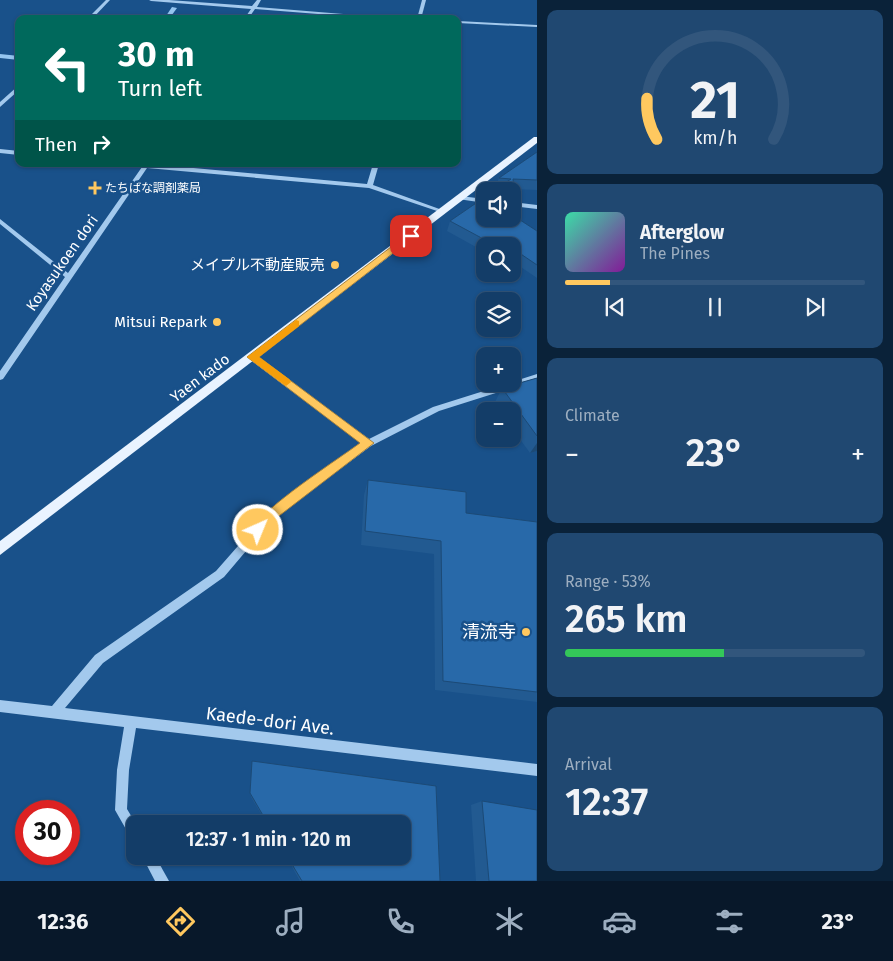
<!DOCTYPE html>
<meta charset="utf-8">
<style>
:root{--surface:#133d68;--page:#204871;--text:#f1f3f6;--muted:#9daec0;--line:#32567c;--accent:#ffc85f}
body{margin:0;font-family:"Fira Sans","Noto Sans JP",sans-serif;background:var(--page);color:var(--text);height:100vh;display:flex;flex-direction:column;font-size:19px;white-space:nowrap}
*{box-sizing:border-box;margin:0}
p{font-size:16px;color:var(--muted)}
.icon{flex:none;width:28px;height:28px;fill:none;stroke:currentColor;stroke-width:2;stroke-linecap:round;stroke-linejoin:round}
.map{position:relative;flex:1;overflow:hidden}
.drawer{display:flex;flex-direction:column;gap:10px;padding:10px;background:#0a2239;width:356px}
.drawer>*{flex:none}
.banner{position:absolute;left:15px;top:15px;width:446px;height:152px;border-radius:10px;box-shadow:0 1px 4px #0004,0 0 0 1px var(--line);background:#00695c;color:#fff;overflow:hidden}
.tools{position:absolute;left:476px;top:182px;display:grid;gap:10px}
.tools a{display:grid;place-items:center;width:45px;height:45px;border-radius:10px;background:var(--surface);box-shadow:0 1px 4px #0004,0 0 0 1px var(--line);font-size:25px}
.speed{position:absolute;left:15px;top:800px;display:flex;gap:10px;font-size:25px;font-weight:700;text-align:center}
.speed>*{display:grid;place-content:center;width:65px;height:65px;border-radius:50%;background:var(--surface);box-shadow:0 1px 4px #0004,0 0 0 1px var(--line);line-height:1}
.speed .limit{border:8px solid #d22;background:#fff;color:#111}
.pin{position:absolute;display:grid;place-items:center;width:42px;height:42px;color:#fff;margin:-21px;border-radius:10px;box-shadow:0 2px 8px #0006}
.me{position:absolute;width:55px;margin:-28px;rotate:44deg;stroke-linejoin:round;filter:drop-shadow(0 0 4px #0008)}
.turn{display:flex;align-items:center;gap:18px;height:105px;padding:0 20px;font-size:22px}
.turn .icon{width:65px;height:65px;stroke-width:2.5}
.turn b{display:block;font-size:35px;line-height:42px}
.then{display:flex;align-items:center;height:48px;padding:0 20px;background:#0003;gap:10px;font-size:19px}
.big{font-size:38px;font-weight:600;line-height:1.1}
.drawer .widget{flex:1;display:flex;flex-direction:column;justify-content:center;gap:8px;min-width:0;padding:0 18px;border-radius:10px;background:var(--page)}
.drawer .dial{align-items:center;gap:0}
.dial svg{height:130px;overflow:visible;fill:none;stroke:var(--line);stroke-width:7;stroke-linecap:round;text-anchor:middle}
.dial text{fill:var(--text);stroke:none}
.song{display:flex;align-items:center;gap:15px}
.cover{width:60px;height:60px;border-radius:8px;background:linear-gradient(135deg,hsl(160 70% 55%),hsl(290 70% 35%))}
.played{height:5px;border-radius:2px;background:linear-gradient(90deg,var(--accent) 15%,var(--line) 15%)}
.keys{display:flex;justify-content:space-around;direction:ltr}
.heat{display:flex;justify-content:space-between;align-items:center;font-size:28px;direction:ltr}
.charge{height:8px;border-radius:4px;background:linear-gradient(90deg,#34c759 53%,var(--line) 0)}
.trip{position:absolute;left:126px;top:815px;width:285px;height:50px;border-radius:10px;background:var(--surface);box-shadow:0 1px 4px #0004,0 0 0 1px var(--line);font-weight:600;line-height:50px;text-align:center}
.dock{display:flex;height:80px;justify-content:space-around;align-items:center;background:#08182a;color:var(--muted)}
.dock .icon{width:35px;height:35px}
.dock .selected{color:var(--accent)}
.dock b{font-size:22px;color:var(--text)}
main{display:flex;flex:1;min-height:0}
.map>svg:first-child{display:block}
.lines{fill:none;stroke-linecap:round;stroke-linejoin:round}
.stream{fill:#95c5f0;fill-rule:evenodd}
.minor{fill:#a3c9ed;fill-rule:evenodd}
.major{fill:#e9f3ff;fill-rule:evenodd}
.wall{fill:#225a91}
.shaded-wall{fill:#1c4a76}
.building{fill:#2869a9;stroke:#1c4a76}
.route{fill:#ffc85f;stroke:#a6823e}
.slow{fill:#f59e0b}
.poi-dot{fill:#ffc85f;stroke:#19518a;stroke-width:2}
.labels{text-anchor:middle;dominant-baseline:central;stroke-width:5;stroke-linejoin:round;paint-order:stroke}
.far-poi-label{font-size:12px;fill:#fff;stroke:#19518a;text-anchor:start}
.street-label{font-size:15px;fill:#fff;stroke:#19518a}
.poi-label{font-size:15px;fill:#fff;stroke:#19518a;text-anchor:end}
.near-poi-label{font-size:18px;fill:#fff;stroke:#19518a;text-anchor:end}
.near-street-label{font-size:18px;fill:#fff;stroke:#19518a}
</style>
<main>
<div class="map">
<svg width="537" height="881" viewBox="0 0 537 881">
<rect width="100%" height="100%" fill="#19518a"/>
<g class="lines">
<g class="stream">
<polygon points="172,7 177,8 169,19 164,19"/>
<polygon points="0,54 19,56 19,60 0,58"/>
</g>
<g class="minor">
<polygon points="106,0 110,0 92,19 87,19"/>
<polygon points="149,0 169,0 252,6 257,0 261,0 257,7 405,19 381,19 255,9 248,19 244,19 251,9 151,1"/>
<polygon points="422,0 426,0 421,19 417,19"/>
<polygon points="458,21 537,25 537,27 458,23"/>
<polygon points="19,85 19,90 0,107 0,102"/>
<polygon points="0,149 19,151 19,155 0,153"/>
<polygon points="121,164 150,164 367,184 373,164 379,164 373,185 445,211 442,213 440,212 369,188 147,168 3,379 0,380 0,371 65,277 0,224 0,219 68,273 142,167 124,166"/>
<polygon points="460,196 485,199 485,203 458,199 458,197"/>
<polygon points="512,202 537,205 537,209 512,206"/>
<polygon points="252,354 369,439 433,407 506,384 512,384 512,382 537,374 537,380 439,411 371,446 274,518 224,577 103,663 65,708 537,764 537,776 136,728 129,770 127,809 136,824 135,840 131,838 115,810 117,770 124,727 0,712 0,700 52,706 95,655 216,571 268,512 361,443 249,359 248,357 249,355"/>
<polygon points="142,856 155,856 169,881 155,881"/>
</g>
<polygon class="major" points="534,137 537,137 537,143 0,555 0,541"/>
</g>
<g class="wall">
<polygon points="537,152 537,190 514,189 517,218 537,231 537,278 512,261 512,246 485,246 485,252 447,231 450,221 497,189 495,188 499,178"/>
<polygon points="537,378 537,451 530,453 512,428 512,411 501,411 495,402 502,388"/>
<polygon points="368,480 466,513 537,522 537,702 435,690 434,554 361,545 364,495"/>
<polygon points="252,761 436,786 440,881 300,881 286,856 402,856 402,824 267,824 251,797 250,793"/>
<polygon points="482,801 537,881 476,881 471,805"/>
</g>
<g class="shaded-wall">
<polygon points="496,237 493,246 488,246 489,242"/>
<polygon points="537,443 537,451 530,453"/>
</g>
<g class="building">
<polygon points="537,152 537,180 513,179 517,218 537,231 537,265 512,248 512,246 510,246 496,237 489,242 450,221 485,197 485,219 512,219 512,191 493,191 511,179 499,178"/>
<polygon points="537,378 537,436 502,388"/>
<polygon points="368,480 466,492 466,513 537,522 537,692 443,681 441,541 365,531"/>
<polygon points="252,761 436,786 440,881 302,881 287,856 402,856 402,824 268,824 250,793"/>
<polygon points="482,801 537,810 537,881 489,881"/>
</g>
<path class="route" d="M408,234L415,236L259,357L374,443L275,519L262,534H254L252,530C262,508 337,460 360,443L247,357Z"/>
<polygon class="slow" points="296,320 299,321 299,326 259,357 289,379 291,382 286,386 247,357"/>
<g class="poi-dot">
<path d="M92.5 180.5h5v5h5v5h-5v5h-5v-5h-5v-5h5z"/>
<circle cx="335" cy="265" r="5"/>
<circle cx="217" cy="322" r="5"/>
<circle cx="526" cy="632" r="5"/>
</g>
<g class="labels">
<g class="far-poi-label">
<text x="105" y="188">たちばな調剤薬局</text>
</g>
<g class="street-label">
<text transform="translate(62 263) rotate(-55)">Koyasukoen dori</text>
<text transform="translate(200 378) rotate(-37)">Yaen kado</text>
</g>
<g class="poi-label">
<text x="325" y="265">メイプル不動産販売</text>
<text x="207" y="322">Mitsui Repark</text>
</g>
<g class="near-poi-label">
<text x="516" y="632">清流寺</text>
</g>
<g class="near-street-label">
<text transform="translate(270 721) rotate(7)">Kaede-dori Ave.</text>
</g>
</g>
</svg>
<div class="tools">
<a><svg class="icon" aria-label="sound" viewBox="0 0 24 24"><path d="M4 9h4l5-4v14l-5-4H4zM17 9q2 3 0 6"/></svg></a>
<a><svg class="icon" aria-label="search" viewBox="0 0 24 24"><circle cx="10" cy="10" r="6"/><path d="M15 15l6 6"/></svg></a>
<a><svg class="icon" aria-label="layers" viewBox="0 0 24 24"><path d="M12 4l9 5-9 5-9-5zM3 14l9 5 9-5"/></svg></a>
<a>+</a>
<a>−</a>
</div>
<div class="speed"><div class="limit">30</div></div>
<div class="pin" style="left:411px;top:236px;background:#d93025"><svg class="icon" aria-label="arrive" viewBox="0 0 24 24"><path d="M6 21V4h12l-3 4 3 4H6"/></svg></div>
<svg class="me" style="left:258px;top:530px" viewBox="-20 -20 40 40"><circle r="17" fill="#ffc85f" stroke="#fff" stroke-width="3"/><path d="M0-11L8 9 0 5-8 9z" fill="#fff"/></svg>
<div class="trip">12:37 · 1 min · 120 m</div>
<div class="banner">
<div class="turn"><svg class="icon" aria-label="left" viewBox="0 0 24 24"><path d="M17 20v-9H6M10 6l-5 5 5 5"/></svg><div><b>30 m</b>Turn left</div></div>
<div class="then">Then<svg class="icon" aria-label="right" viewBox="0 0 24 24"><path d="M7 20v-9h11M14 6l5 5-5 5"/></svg></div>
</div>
</div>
<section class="drawer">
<div class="widget dial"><svg viewBox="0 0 100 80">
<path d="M14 69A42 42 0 1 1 86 69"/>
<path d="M14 69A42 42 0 0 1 8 44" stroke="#ffc85f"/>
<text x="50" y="56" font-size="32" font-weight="700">21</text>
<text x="50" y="72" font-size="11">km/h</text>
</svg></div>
<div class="widget">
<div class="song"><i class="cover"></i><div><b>Afterglow</b><p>The Pines</p></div></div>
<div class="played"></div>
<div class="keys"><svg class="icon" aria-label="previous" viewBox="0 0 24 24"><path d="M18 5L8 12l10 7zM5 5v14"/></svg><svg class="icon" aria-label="pause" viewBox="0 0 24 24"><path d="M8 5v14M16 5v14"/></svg><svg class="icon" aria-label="next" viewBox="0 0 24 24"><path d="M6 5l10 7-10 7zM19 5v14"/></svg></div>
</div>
<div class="widget"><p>Climate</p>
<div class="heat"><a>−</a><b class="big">23°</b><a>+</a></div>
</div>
<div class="widget"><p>Range · 53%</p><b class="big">265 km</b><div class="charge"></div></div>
<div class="widget"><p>Arrival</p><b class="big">12:37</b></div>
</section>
</main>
<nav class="dock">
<b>12:36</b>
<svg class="icon selected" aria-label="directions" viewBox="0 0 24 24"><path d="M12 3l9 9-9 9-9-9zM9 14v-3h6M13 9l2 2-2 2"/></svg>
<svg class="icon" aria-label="music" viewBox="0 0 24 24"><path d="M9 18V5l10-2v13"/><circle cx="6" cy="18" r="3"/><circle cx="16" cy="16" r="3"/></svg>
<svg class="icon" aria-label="phone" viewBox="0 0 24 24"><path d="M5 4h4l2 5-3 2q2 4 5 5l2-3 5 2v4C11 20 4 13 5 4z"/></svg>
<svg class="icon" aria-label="climate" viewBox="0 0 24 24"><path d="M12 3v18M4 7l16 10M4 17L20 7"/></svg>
<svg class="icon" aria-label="car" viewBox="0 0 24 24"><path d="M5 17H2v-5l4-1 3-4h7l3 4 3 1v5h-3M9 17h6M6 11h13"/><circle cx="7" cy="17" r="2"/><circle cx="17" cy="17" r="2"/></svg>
<svg class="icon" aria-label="filters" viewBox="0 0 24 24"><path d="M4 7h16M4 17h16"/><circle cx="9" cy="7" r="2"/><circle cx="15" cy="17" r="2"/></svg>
<b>23°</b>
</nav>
